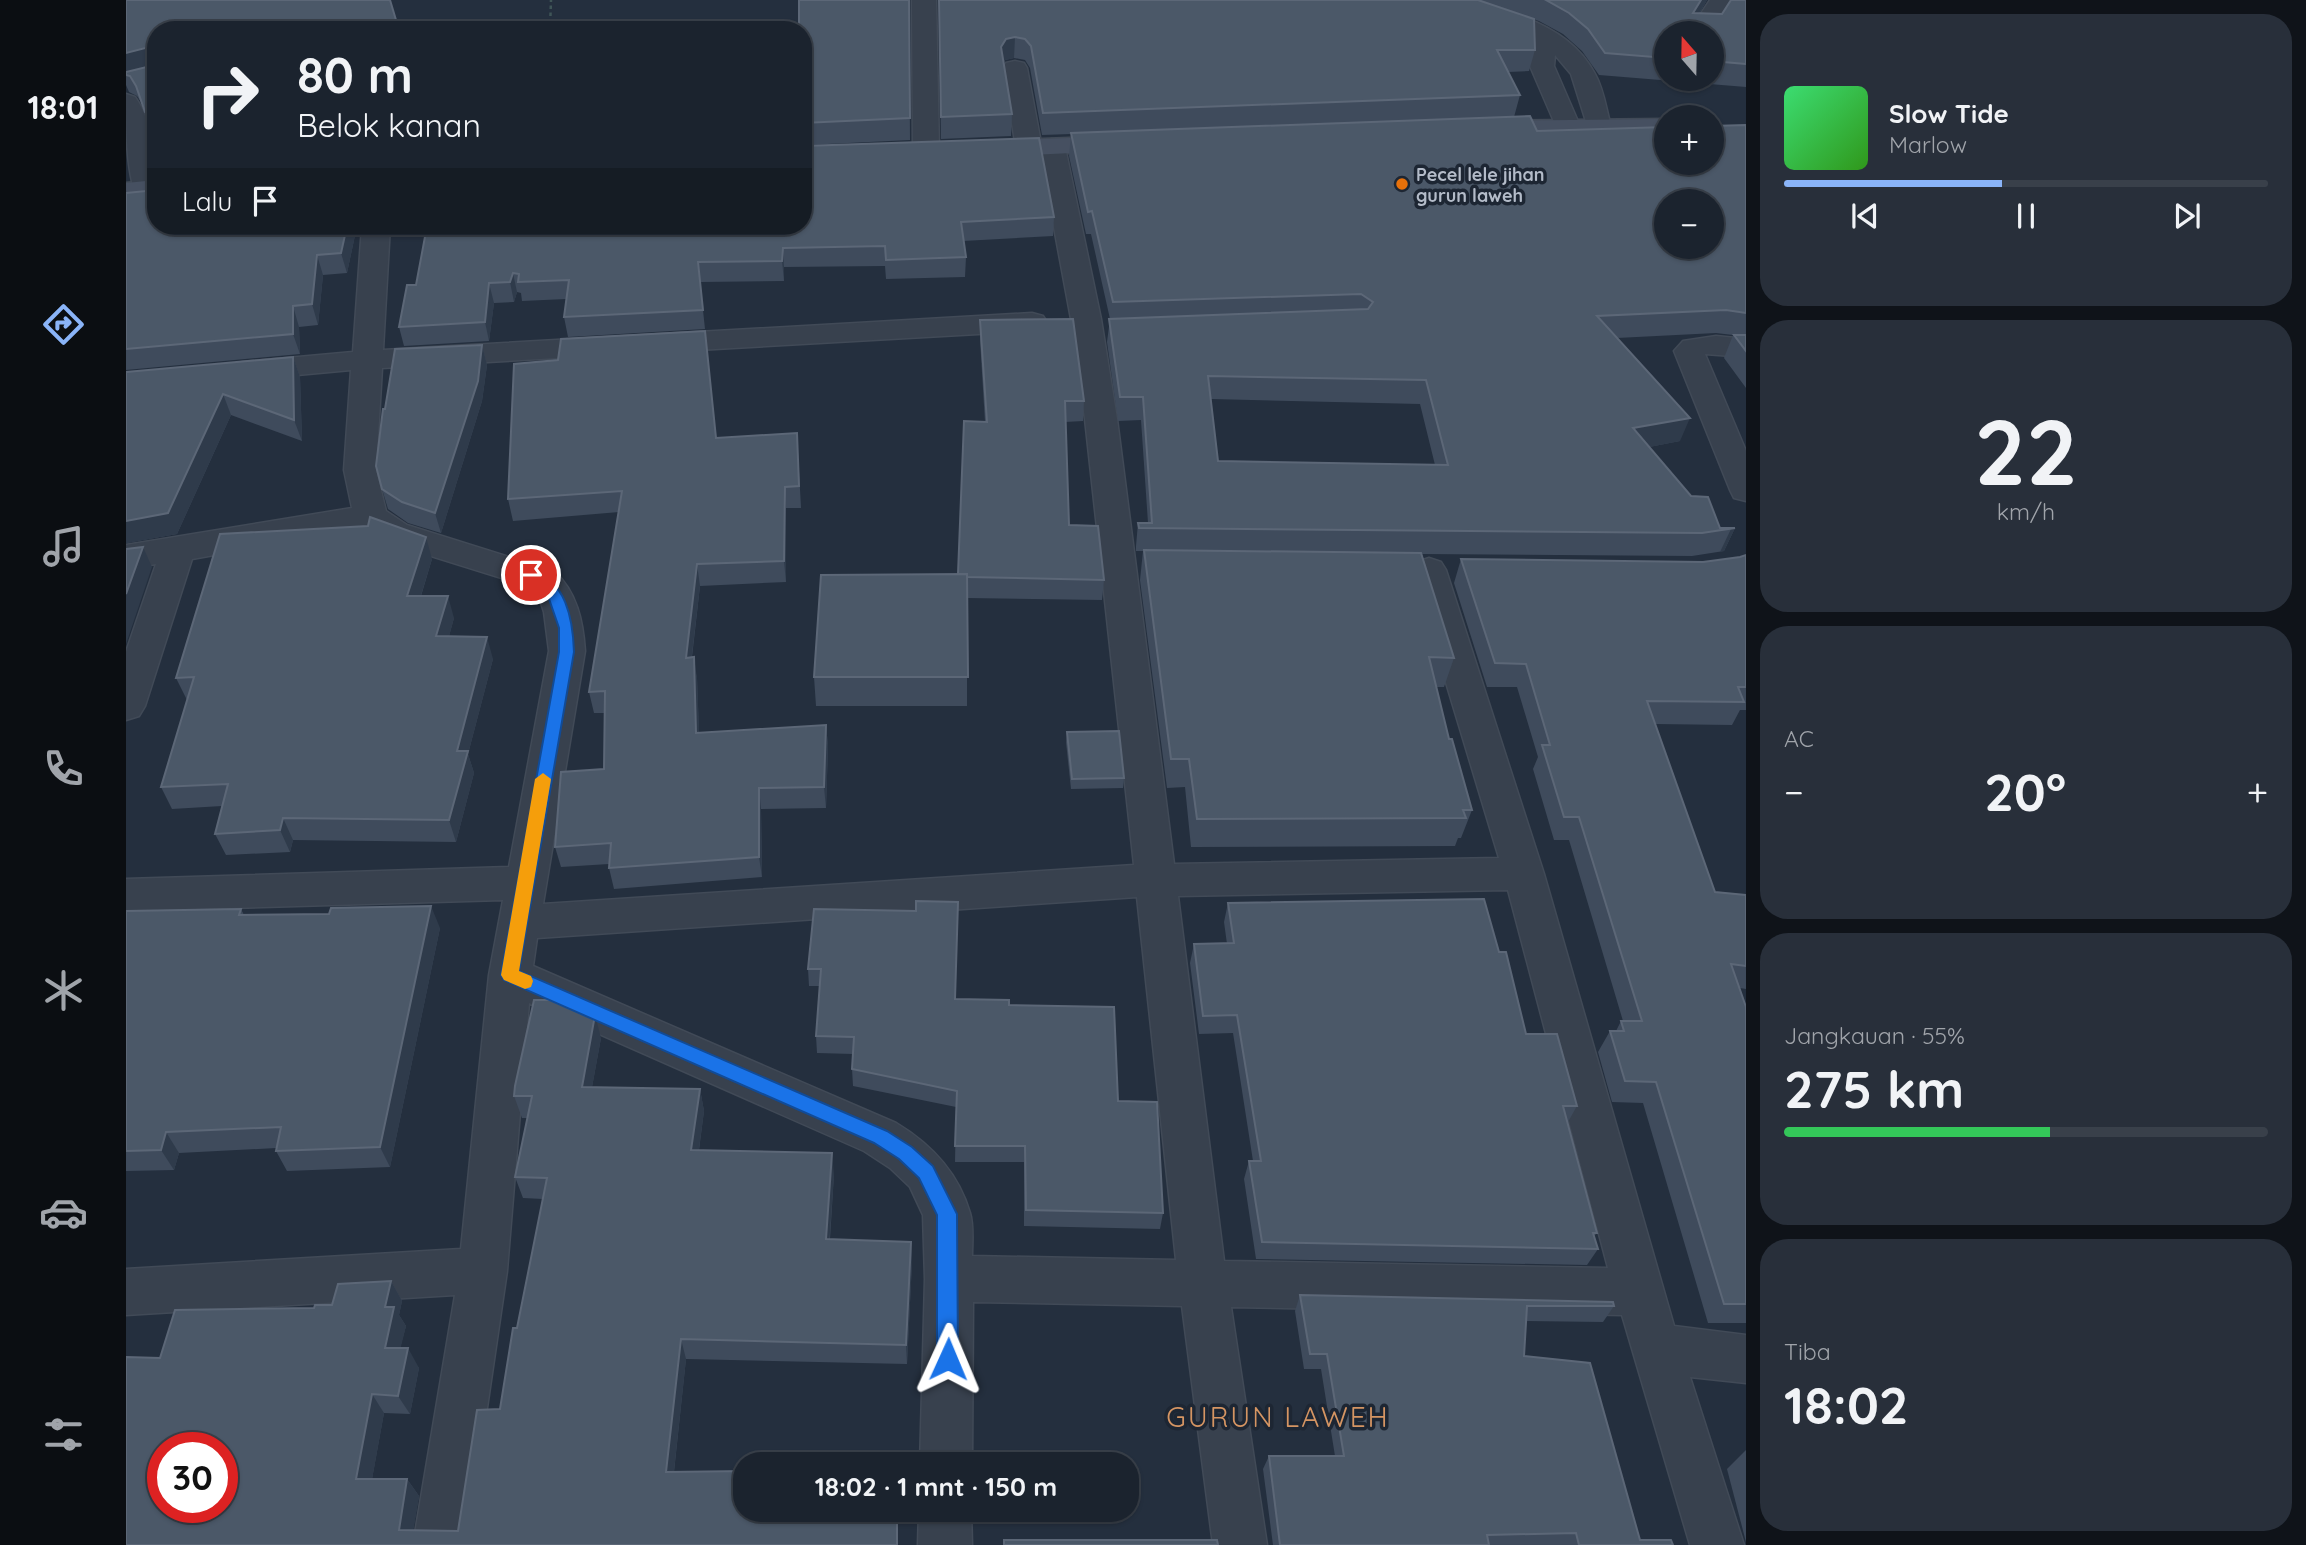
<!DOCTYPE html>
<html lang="id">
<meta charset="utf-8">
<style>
:root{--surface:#1b232e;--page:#282f3a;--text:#f1f3f6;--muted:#a0a4aa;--line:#39404a;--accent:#8ab4f8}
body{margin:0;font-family:Quicksand,sans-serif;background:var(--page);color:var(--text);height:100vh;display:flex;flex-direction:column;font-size:26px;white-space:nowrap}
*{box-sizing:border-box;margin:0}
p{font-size:23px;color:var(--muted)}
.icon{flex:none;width:38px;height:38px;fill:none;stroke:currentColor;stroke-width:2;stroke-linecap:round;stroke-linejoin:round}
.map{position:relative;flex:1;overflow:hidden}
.details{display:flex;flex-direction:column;gap:14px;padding:14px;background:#0f1319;width:560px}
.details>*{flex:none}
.banner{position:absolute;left:21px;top:21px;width:665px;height:214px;border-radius:28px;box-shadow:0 2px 5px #0004,0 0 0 2px var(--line);background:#1b232e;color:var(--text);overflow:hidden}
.needle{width:46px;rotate:340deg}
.buttons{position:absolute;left:1528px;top:21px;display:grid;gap:14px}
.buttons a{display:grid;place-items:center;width:70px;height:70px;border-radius:50%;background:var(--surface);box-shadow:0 2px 5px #0004,0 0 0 2px var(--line);font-size:35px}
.speed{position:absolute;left:21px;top:1432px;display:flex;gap:14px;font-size:35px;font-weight:700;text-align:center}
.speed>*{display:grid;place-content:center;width:91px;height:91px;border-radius:50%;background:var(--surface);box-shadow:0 2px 5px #0004,0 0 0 2px var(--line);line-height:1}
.speed .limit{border:10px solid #d22;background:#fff;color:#111}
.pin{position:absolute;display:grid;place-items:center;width:60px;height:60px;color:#fff;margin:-30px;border:4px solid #fff;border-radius:50%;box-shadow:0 2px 7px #0007}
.me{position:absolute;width:77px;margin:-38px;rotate:1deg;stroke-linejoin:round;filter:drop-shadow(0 0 5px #0008)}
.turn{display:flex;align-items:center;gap:24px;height:147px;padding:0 35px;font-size:32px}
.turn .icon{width:91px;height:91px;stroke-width:2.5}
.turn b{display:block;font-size:49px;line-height:60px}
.then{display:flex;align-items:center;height:66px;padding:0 35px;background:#0003;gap:14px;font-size:26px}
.big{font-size:52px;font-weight:800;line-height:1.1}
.details .tile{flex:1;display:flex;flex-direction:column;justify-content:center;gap:10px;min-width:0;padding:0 24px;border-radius:28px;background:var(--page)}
.details .dial{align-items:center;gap:0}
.dial b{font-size:91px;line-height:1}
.song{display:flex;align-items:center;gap:21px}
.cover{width:84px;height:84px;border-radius:10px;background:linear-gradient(135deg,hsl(140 70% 55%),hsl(110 70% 35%))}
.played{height:7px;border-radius:4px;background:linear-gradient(90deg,var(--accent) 45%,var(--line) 45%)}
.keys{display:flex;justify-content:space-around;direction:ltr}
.heat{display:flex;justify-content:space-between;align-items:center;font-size:38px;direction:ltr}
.charge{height:10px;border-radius:5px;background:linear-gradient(90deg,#34c759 55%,var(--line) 0)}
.trip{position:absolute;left:607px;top:1452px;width:406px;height:70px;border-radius:28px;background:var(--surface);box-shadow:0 2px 5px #0004,0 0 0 2px var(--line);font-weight:800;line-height:70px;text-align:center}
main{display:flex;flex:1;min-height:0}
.tabs{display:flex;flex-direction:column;width:126px;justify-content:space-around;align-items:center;background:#0b0e12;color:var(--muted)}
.tabs .icon{width:49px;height:49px}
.tabs .selected{color:var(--accent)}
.tabs b{font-size:32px;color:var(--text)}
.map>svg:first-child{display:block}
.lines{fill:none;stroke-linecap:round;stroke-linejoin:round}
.street-casing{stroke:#414a57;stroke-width:3}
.secondary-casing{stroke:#414a57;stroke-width:3}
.path{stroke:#3f5557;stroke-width:2.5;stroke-dasharray:3.5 3.5;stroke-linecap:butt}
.street{fill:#38414e;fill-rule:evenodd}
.secondary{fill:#465061;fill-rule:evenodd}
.wall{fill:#3f4b5c;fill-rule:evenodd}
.shaded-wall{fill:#2f3b4b}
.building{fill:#4b5868;stroke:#5c6777;stroke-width:2;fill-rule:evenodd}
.route{fill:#1a73e8;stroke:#114b97;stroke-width:2}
.slow{fill:#f59e0b}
.food-dot{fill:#e8710a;stroke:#1d2633;stroke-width:2.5}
.labels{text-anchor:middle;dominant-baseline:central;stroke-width:7;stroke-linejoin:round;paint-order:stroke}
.far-poi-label{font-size:18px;font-weight:bold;fill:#b4bcc9;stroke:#1d2633;text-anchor:start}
.near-quarter-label{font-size:28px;letter-spacing:2px;fill:#d59563;stroke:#1d2633}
</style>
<main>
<nav class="tabs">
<b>18:01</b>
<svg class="icon selected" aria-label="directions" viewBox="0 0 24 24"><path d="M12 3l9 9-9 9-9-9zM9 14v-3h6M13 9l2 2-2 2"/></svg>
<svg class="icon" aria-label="music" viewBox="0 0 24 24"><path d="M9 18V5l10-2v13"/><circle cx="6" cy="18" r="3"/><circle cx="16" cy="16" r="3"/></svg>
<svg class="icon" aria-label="phone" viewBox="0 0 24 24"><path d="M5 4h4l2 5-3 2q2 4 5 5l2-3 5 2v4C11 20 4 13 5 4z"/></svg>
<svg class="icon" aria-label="climate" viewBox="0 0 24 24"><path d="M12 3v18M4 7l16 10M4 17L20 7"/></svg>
<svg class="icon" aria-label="car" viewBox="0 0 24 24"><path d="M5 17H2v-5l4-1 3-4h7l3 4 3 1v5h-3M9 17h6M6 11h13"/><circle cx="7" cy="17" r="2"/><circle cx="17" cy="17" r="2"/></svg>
<svg class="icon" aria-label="filters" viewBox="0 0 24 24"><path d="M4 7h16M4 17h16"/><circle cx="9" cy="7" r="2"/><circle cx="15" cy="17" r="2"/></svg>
</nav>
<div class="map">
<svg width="1620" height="1545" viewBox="0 0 1620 1545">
<rect width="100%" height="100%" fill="#242f3e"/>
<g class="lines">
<defs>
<g id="street">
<polygon points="786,0 810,0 813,151 809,157 800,159 791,157 787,151"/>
<path d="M1282,0C1345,0 1437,12 1469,74C1478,90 1480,109 1485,126L1481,131L1472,134L1463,131L1445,74L1429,55L1428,66L1454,126L1450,131L1441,134L1432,131L1404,66L1405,39L1353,20L1286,5Z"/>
<polygon points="1584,0 1608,0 1586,34 1562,33"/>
<path d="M889,61L898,63L901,68L915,143L926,139L935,141L939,147L975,319L991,419L1048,864L1373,858L1286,570L1291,562L1303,558L1315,562L1320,570L1418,874L1548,1326L1620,1335V1383L1564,1377L1618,1545H1564L1496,1315L1105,1307L1141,1545H1087L1056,1306L847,1302L846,1465H794L799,1279L797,1215L784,1187L764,1168L738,1151L403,1003L381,1271L341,1545H287L329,1295L0,1315V1269L335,1249L363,975L377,900L0,911V879L383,867L423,651L418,612L413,597L404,587L257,541L239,528L66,559L19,706L13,716L0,720V652L30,564L0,569V545L226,508L218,470L225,370L117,380L106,378L102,371L106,364L117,362L227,352L236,226H264L257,350L906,313L917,316L921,322L917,328L906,331L256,368L250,470L260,511L281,525L428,571C451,592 457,621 459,651L417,904L1008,865L959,419L945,319L914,152L903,156L894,154L890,148L877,68L880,63ZM1382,890L1482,1268L1098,1261L1052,896ZM1011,897L1050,1260L846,1256C846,1243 848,1226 844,1213C832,1172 805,1144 770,1123L407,966L411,938Z"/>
<path d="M0,94L9,97C27,122 30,163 30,193L20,196L10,194C0,171 0,122 0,94Z"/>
<polygon points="1590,336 1620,339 1620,357 1579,354 1620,451 1620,501 1608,498 1604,490 1548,351 1557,341"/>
<polygon points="793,1510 845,1510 846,1545 792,1545"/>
</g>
<g id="secondary">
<polygon points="1540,119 1540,135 1357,137 1348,135 1344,129 1348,123 1357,121"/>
<polygon points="996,136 1005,138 1009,144 1005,150 864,157 855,155 851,149 855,143 864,141"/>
<polygon points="30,180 30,196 0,199 0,183"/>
</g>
</defs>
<use href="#street" class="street-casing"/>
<use href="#secondary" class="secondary-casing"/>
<polyline class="path" points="424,30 425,0"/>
<use href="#street" class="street"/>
<use href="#secondary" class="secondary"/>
</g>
<g class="wall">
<polygon points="0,0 30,30 30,131 27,132 17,105 11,96 3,92 0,85"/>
<polygon points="783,0 784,140 681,145 928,217 927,236 837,241 840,257 839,277 760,279 759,266 658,267 658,281 574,282 579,329 442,337 438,317 440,299 396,301 395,293 391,292 388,302 368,303 363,341 278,346 273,327 290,285 677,226 677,30"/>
<path d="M813,0H1581L1573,14H1596L1620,0V87L1473,75L1456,51L1437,34L1413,21L1407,19L1409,50L1403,71L1382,72L1394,95L1388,117L1411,131L1620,125V388L1598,358L1607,335L1590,333L1491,338L1554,441L1523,447L1565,496L1594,528H1609L1598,551L1566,556L1296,554L1328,658L1318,687H1310L1323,739L1346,810L1335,838H1332L1329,846L1065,847L1059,787L1041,788L1014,580L1017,551H1010V546L1012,523H1022L1015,420L992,421L981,342L984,319L965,234H960L943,156L945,134L916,135L904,68L899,60L888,58L879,60L878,63L886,114L885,136L815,139ZM1540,33H1586V79H1540ZM1085,399L1294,404L1309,465L1092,461Z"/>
<polygon points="0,193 231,226 221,273 197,275 192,325 173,327 174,354 0,370"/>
<polygon points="854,320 958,401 957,421 939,422 943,525 978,580 976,600 841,598 841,706 690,706 688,677 832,574 859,422 854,340"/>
<polygon points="356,345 361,365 356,401 315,533 282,523 262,509 256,489 259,409"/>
<polygon points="167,357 174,377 176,441 105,415 51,534 0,543 0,372"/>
<polygon points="671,433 675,508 660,508 660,582 574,586 566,657 571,678 573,733 700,725 702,746 700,808 635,809 636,877 488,889 483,868 483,864 435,867 429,847 478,769 479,713 468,713 463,692 493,512 387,521 382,499 590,438"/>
<polygon points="1620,555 1620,710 1614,710 1606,725 1529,724 1589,892 1620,895 1620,989 1614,988 1620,1007 1620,1323 1582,1323 1517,1103 1486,1102 1472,1052 1484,1031 1490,1031 1495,1021 1497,1021 1443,840 1428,840 1407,769 1412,757 1391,687 1361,687 1328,583 1335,559 1577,562 1614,557"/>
<polygon points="306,559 295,596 328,618 323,636 367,659 342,754 348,773 330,842 167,840 164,852 100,855 89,834 96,806 46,809 35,787 61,700 50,678"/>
<polygon points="941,732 998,778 997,788 945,789 940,742"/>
<polygon points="1102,903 1373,952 1400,1034 1451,1106 1442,1122 1471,1233 1468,1236 1472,1249 1461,1265 1130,1259 1118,1179 1123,1161 1127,1161 1107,1033 1073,1034 1064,963 1068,944 1101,944 1098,922"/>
<polygon points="115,909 118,915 314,928 264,1167 161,1171 150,1151 150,1148 53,1153 48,1170 0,1171 0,911"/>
<polygon points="688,909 829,999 883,1005 992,1101 1037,1213 1034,1229 898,1226 898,1162 829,1162 830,1107 727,1086 726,1069 727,1054 691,1053 690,1036 694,986 683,986 682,969"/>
<polygon points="475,1038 466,1087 574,1089 578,1111 573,1150 708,1174 704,1239 785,1242 786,1262 781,1364 560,1359 548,1472 772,1545 0,1545 34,1358 188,1308 206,1305 265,1281 276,1301 273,1315 280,1326 274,1348 293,1368 284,1414 258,1413 246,1479 281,1479 293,1496 287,1530 332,1531 374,1409 417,1199 397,1198 389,1177 401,1118 396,1118 388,1096"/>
<polygon points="1174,1295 1488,1306 1477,1322 1400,1321 1398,1356 1514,1540 1547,1545 1147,1545 1137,1469 1143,1456 1209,1456 1195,1369 1178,1369 1169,1311"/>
<polygon points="1620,1450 1620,1542 1601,1469"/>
</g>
<g class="shaded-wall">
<polygon points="1575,0 1581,0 1561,33 1567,13"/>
<polygon points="889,37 888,58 879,60 874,68 875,47 880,39"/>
<polygon points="23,47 30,66 0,73 0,53"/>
<polygon points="221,226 231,226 221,273 215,253"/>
<polygon points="657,248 658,267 658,281 656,261"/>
<polygon points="191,255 197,275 192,325 186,304"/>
<polygon points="387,273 391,292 388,302 384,282"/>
<polygon points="363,283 368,303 363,341 359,322"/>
<polygon points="167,306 173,327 174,354 167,334"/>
<polygon points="356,345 361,365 356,401 315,533 309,513"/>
<polygon points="167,357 174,377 176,441 168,420"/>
<polygon points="97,394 105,415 51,534 0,543 0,521"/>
<polygon points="1564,418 1554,441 1498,452 1507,428"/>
<polygon points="659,487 660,508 660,582 658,561"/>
<polygon points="1609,528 1598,551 1594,552 1605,529"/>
<polygon points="300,537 306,559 288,618 281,596"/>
<polygon points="17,547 26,567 0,644 0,594"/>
<polygon points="571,564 574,586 563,679 560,658"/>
<polygon points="322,596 328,618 317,658 310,636"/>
<polygon points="361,637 367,659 342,754 348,773 330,842 323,820 331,751"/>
<polygon points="568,657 571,678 574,754 570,733"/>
<polygon points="700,725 702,746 700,808 698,787"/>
<polygon points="633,788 635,809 636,877 633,857"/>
<polygon points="157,818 167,840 164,852 154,830"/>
<polygon points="305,906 314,928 264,1167 254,1147"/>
<polygon points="469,1015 475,1038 462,1109 456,1087"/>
<polygon points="574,1089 578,1111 570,1171 565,1150"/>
<polygon points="40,1132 53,1153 48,1170 35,1150"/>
<polygon points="706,1153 708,1174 702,1260 700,1239"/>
<polygon points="785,1242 786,1262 781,1364 780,1345"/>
<polygon points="265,1281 276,1301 273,1315 280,1326 270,1367 259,1348 259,1307"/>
<polygon points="555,1339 560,1359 546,1489 540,1472"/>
<polygon points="282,1348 293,1368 284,1414 272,1396"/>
<polygon points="246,1394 258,1413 243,1496 230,1479"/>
<polygon points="281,1479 293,1496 285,1545 273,1530"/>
</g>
<g class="building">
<polygon points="0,0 264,0 273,30 30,30 30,111 19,112 10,86 4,76 0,75 0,72 25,66 26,50 23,47 0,53"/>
<polygon points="673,0 783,0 784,118 677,123 677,30 673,30"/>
<polygon points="813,0 1352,0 1408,19 1409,50 1371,50 1394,95 917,113 905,46 899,39 889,37 880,39 875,47 886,114 815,117"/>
<polygon points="1420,0 1575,0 1567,13 1596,14 1605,0 1620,0 1620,64 1586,61 1586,33 1540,33 1540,58 1479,53 1462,29 1443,13"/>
<path d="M1404,116L1411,131L1540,127V163H1586V126L1620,125V313L1600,310L1471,316L1564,418L1507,428L1565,496L1582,497L1594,528H1609L1576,533L1013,528L1012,523H1026L1017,397H994L983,319L1242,309L1247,302L1235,294L987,302L966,211L962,212L945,133ZM1540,201H1586V247H1540ZM1082,376L1300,380L1322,465L1092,461Z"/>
<polygon points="913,138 928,217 835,222 840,257 760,260 759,246 657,248 656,261 572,262 577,310 438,317 443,280 392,282 393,274 387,273 384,282 363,283 359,322 273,327 281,285 290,285 301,226 677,226 677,146"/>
<polygon points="30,190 30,226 221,226 215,253 191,255 186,304 167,306 167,334 0,349 0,193"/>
<polygon points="947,319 958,401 939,401 943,525 972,526 978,580 841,577 841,574 832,574 838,421 861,422 854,320"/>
<polygon points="579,331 590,438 671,433 673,486 659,487 658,561 571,564 560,658 568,657 570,733 700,725 698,787 633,788 633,857 483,868 485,843 429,847 435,772 478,769 479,691 463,692 496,491 382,499 388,364 432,360 435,339"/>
<polygon points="1608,335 1620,335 1620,351"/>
<polygon points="356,345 352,381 309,513 276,502 256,489 250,466 257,409 259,409 269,349"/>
<polygon points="167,357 168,420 97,394 42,513 0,521 0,372"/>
<polygon points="244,517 300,537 281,596 322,596 310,636 361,637 331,751 342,751 323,820 157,818 154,830 89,834 102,784 35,787 68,677 50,678 94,534 242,526"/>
<polygon points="17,547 0,594 0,549"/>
<polygon points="1018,550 1295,553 1328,658 1303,657 1323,739 1326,739 1346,810 1337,810 1340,818 1071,819 1063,759 1045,759"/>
<polygon points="1620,555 1620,687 1612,687 1618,702 1521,701 1589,892 1620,895 1620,966 1605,964 1620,1007 1620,1304 1598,1304 1530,1082 1499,1081 1484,1031 1498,1031 1495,1021 1516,1021 1453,817 1438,817 1416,745 1424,745 1400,664 1369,663 1335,559 1577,562 1614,557"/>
<polygon points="841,574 842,677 688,677 695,575"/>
<polygon points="993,731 998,778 946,779 941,732"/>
<polygon points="1358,899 1373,952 1380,952 1400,1034 1431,1034 1451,1106 1437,1106 1471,1233 1467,1233 1472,1249 1136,1242 1123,1161 1135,1161 1111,1015 1077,1016 1068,944 1108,943 1102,903"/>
<polygon points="790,901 832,902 829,999 883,1000 883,1005 988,1007 992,1101 1031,1102 1037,1213 900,1210 899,1146 829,1146 831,1091 726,1069 728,1037 690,1036 695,969 682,969 688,909 790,911"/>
<polygon points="305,906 254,1147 150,1151 155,1127 40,1132 35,1150 0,1151 0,911 115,909 113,915 203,914 205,908"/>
<path d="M408,1000H435L469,1015L456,1087L574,1089L565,1150L706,1153L700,1239L785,1242L780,1345L555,1339L540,1472L620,1471V1510H771V1545H0V1357L34,1358L49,1310L188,1308L189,1305H206L212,1284L265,1281L259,1307H268L259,1348H282L272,1396L246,1394L230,1479H281L273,1530L332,1531L351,1410L374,1409L387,1328H391L421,1178L389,1177L406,1096H388L389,1086ZM37,1447H96V1507H37Z"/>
<polygon points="1174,1295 1487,1302 1488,1306 1401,1306 1398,1356 1464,1363 1514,1540 1545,1540 1547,1545 1453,1545 1450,1533 1361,1535 1363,1545 1154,1545 1143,1456 1218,1456 1201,1354 1184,1354"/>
<polygon points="878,1540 1091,1540 1092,1545 878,1545"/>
</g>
<path class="route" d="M405,570C440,580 447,619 448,652L393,971L761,1131L786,1147L807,1166L831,1214L832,1359L829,1366L822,1369L814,1366L811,1359V1215L793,1178L773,1159L748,1143L378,980L375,975L433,652V628L421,593L398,575Z"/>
<polygon class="slow" points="417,773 425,779 393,971 405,976 407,981 405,987 399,989 378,980 375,975 409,779"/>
<circle class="food-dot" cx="1276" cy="184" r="7"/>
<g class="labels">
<g class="far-poi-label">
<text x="1290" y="174">Pecel lele jihan<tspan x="1290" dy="21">gurun laweh</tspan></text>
</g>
<g class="near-quarter-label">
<text x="1152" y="1416">GURUN LAWEH</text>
</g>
</g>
</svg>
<div class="buttons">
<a><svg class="needle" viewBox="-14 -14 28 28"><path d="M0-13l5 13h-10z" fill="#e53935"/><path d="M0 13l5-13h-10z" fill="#a0a4aa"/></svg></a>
<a>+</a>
<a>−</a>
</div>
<div class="speed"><div class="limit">30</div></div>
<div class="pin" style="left:405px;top:575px;background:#d93025"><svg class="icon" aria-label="arrive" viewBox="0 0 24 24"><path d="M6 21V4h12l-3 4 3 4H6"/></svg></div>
<svg class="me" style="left:822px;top:1359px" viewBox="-20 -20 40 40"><path d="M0-17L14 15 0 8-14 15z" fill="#1a73e8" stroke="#fff" stroke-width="4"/></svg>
<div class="trip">18:02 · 1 mnt · 150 m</div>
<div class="banner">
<div class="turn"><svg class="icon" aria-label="right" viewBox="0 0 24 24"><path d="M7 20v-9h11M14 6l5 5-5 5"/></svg><div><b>80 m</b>Belok kanan</div></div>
<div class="then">Lalu<svg class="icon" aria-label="arrive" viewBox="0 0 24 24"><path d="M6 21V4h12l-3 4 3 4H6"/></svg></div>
</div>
</div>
<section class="details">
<div class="tile">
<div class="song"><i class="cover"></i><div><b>Slow Tide</b><p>Marlow</p></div></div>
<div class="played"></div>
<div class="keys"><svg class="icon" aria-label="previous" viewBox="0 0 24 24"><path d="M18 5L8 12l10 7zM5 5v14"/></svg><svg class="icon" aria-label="pause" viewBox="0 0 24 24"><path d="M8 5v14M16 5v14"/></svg><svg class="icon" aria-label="next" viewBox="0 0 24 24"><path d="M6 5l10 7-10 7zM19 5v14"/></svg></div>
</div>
<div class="tile dial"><b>22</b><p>km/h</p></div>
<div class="tile"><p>AC</p>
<div class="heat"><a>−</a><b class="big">20°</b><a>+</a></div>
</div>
<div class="tile"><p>Jangkauan · 55%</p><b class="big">275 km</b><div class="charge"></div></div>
<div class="tile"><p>Tiba</p><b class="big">18:02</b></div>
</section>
</main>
